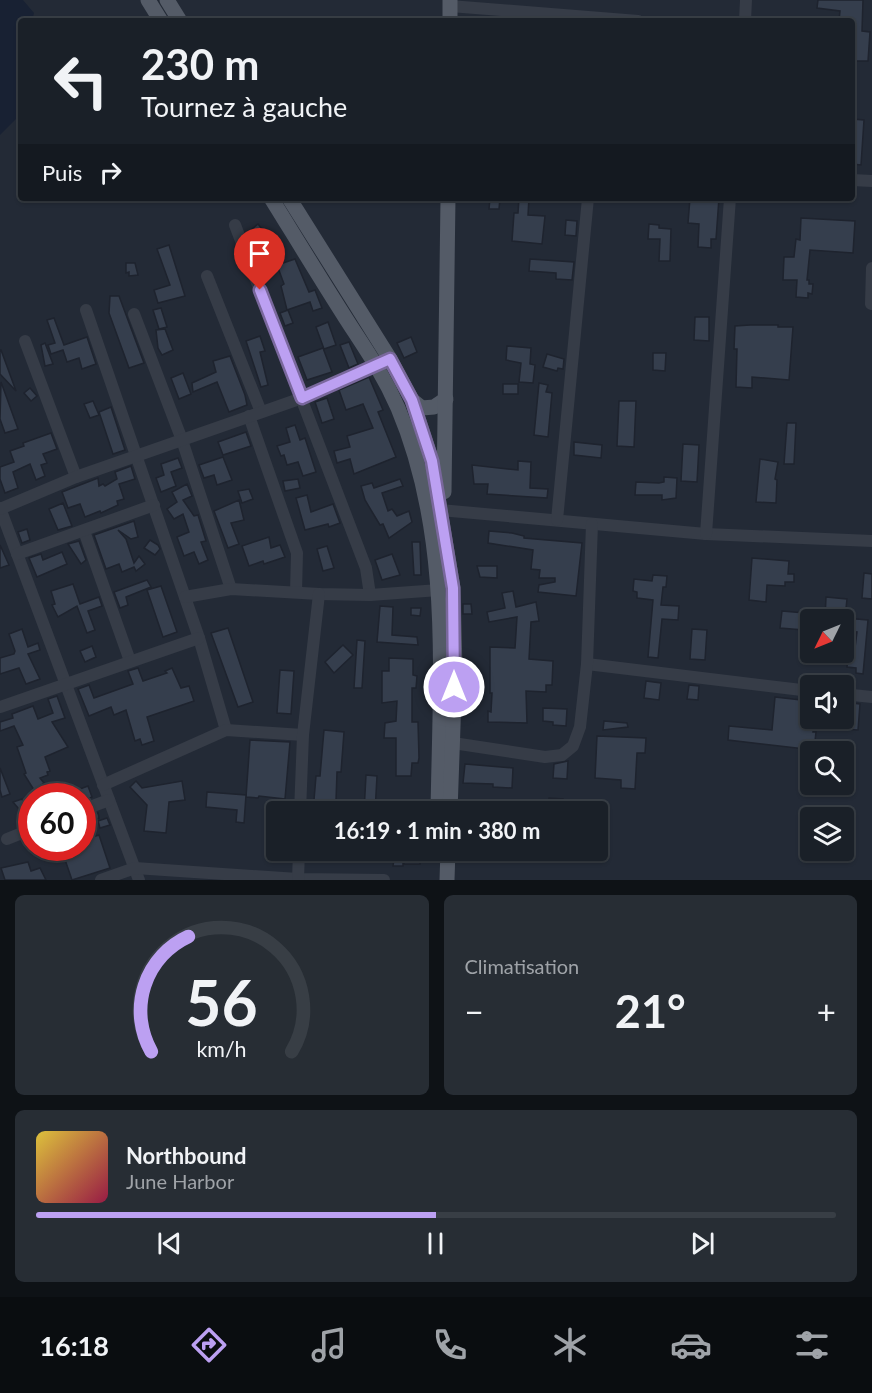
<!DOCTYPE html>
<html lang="fr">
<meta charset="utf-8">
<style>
:root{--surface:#1a2028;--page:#272d34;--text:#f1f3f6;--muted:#9fa3a8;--line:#383e45;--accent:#bca0f2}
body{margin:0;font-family:Lato,sans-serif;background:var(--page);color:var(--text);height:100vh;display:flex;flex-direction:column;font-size:22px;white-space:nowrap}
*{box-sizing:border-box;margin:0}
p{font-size:20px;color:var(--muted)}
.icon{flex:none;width:33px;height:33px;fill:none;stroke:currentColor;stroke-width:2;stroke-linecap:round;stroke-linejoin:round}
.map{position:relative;height:880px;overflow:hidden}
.drawer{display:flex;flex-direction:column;gap:15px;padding:15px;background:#0e1216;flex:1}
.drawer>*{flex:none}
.banner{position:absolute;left:18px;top:18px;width:837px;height:183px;border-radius:6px;box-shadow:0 2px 4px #0004,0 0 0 2px var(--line);background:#1a2028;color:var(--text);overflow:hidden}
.needle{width:39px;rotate:227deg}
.fabs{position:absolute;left:800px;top:609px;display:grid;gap:12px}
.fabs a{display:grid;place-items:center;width:54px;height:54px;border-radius:6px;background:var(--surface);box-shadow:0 2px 4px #0004,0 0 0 2px var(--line);font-size:30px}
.speed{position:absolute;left:18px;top:783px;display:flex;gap:12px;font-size:30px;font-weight:700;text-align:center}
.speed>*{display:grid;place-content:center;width:78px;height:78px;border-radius:50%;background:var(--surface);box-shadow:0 2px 4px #0004,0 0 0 2px var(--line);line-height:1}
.speed .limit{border:9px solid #d22;background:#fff;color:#111}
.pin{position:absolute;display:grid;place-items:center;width:51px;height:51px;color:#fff;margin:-62px -26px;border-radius:50% 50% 50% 0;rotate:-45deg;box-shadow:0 0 6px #0007}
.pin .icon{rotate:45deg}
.me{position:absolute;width:66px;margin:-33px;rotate:0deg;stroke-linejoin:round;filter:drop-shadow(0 0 4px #0008)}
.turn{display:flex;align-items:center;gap:21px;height:126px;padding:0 24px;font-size:27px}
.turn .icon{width:78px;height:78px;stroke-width:2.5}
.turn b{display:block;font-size:42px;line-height:51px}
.then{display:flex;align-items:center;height:57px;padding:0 24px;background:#0003;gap:12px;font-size:22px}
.big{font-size:45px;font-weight:700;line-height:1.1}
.drawer .card{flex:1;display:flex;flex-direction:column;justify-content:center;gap:9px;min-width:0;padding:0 21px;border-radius:9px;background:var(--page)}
.drawer .dial{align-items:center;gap:0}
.dial svg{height:156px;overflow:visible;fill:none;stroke:var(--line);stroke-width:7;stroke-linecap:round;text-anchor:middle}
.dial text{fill:var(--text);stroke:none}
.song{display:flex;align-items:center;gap:18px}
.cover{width:72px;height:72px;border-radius:9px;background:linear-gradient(135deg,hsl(50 70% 55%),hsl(340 70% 35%))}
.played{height:6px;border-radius:3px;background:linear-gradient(90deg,var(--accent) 50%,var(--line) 50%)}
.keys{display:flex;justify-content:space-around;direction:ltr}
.heat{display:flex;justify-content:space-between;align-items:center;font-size:33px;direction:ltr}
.drawer .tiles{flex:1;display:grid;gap:15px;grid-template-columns:1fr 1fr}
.card:last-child{grid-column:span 2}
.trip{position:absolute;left:266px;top:801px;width:342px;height:60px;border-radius:6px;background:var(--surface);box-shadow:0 2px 4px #0004,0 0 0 2px var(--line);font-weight:700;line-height:60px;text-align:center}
.menu{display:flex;height:96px;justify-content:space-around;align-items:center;background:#0a0d10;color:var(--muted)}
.menu .icon{width:42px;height:42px}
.menu .on{color:var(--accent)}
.menu b{font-size:27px;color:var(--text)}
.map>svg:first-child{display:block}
.water{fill:#182133}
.building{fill:#353e4d;stroke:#1e232e;stroke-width:1.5}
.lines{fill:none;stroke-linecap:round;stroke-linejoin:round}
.minor{stroke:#363c47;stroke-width:12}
.major{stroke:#545b67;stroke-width:15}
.route-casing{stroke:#7a689d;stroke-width:15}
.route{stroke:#bca0f2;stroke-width:10}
</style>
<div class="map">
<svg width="872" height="880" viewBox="0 0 872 880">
<rect width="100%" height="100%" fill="#232a36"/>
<polygon class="water" points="0,0 23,0 34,13 32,21 21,21 21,93 17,118 0,135"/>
<g class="building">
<polygon points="818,0 863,0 862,31 870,32 868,61 852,61 852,21 839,21 840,11 817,8"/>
<polygon points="852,119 864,120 861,165 852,164"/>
<polygon points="490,198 500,198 499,209 489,209"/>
<polygon points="519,198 529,198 528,215 545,216 542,244 512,241 514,213 518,213"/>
<polygon points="690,198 719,198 716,239 711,239 711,248 698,247 699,224 688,223"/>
<polygon points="801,218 855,221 853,253 810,250 807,280 809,280 809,284 813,284 812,294 808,293 808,298 796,297 797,280 783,280 784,257 794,257 796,239 800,240"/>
<polygon points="566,220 577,221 576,236 565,235"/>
<polygon points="258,224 274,244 268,249 252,229"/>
<polygon points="649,224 659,225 659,228 671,229 670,261 659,261 660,239 648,239"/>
<polygon points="169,245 185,296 158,303 154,290 170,285 157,249"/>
<polygon points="295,259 309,292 315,290 322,308 313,311 310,302 287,310 281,286 284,284 277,265"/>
<polygon points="530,259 574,262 572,280 556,279 556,273 529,271"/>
<polygon points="126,263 135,263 138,275 129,276 129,272 126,273"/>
<polygon points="110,296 119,296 144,363 129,368 109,313"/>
<polygon points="161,308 167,327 159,329 153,310"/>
<polygon points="288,310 293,323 285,326 280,313"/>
<polygon points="695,317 709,317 709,341 694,340"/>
<polygon points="54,318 64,345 87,337 96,364 82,369 79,358 67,362 63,350 51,354 48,345 55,343 47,320"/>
<polygon points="328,322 336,345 324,349 316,327"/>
<polygon points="750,325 778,325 778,327 793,327 789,380 752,377 752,388 736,387 737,349 734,349 735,326"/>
<polygon points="165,329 173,350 162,355 158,348 156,330"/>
<polygon points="260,336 265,351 260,352 268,385 261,387 246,341"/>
<polygon points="411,337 417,352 404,358 397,343"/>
<polygon points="349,342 358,364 349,368 340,345"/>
<polygon points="45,343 53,364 45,366 41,345"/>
<polygon points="507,346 531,348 530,364 535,365 533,383 519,382 521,363 506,360"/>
<polygon points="323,348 332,372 307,380 298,357"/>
<polygon points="0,350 1,350 16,391 0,374"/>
<polygon points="653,353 666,353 665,371 653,370"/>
<polygon points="547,354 564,359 563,369 558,368 557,371 543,367"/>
<polygon points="230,356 245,395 247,405 229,412 217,382 193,392 192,383 216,372 213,361"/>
<polygon points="183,373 191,394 179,399 171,378"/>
<polygon points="369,377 383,410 378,412 396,457 354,474 350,459 337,463 334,451 350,447 347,436 373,428 363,404 346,410 339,390"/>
<polygon points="1,382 18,429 5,433 0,419"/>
<polygon points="539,383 548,385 546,392 552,393 548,437 534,435"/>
<rect x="503" y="384" width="15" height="10"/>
<polygon points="30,388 37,396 31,401 24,393"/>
<polygon points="327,398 334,419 322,423 315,402"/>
<polygon points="93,401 99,415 90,418 84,404"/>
<polygon points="619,401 636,401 634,447 617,446"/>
<polygon points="111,407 125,450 113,454 99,412"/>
<polygon points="787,423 796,423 794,464 784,464"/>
<polygon points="295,425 300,440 305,438 316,472 303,476 298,462 287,465 284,455 281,456 277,446 290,442 286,428"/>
<polygon points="246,432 251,446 223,455 218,442"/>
<polygon points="51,433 57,449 43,454 47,463 41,465 45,476 36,480 30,464 13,472 18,488 5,493 0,479 0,467 14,462 10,451 24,446 23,443"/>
<polygon points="574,442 602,445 601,458 574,455"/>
<polygon points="683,444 699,445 697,482 681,481"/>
<polygon points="223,457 232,480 217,485 214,475 204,478 199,465"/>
<polygon points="178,458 182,468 171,472 176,486 161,492 156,478 164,475 161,464"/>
<polygon points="760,459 778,462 775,479 777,480 776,503 756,502"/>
<polygon points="518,461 531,462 530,488 548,489 547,498 487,494 488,484 474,484 472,465 518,470"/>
<polygon points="131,466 135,479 119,484 124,499 117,501 118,505 101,513 100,511 85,517 80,504 68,508 62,492 98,478 99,486 103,484 105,486 117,479 115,472"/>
<polygon points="664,477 677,478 676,498 662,500 662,495 635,495 636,482 659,483 664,482"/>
<polygon points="298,479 300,488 285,491 283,481"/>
<polygon points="400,479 403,486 382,493 388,511 392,509 397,516 409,511 412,522 389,538 383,524 380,525 365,500 361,486 372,483 374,488"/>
<polygon points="187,484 192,496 183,500 194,516 198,515 206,541 201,542 208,560 199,564 194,552 184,556 177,537 189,532 183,514 174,519 167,509 177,502 172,492"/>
<polygon points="249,489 253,499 242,503 238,491"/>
<polygon points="307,495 311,512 333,504 340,523 329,527 328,524 305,530 296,498"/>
<polygon points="239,500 244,520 231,523 239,544 228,548 214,511"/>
<polygon points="63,503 72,526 58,530 49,509"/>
<polygon points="134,521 138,537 131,539 118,530 126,539 134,563 139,556 145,564 136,571 134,567 122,572 119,564 106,569 94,535"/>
<polygon points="27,529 30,540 22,543 18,532"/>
<polygon points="489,531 512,533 524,536 524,538 582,543 576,596 538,592 539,585 555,582 555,578 539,578 540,570 531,569 533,550 488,543"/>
<polygon points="269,537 271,548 280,545 285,557 264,564 263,561 249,566 242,546"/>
<polygon points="150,540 158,545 160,549 155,555 144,548"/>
<polygon points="79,541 86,560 81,564 68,544"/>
<polygon points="412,542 420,542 421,575 414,575"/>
<polygon points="0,545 9,565 0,568"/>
<polygon points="327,546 334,568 323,571 317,549"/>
<polygon points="62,552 67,564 37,577 29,558 41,554 43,560"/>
<polygon points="392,554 400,575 382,580 375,560"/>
<polygon points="752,558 789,561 788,574 794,574 794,582 785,582 785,586 767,585 766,602 749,600"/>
<polygon points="477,566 497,566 497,578 480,577"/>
<polygon points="864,573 872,574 872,599 862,598"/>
<polygon points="653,575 667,576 666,587 663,587 661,605 679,606 678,620 662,619 658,658 648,657 653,600 637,598 637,592 633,591 634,579 652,581"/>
<polygon points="147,580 151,587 126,597 128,605 120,608 114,592"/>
<polygon points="73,584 80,604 99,597 102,606 88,611 95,630 87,633 77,606 58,617 52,605 55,604 51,591"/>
<polygon points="161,586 177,632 163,637 147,590"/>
<polygon points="513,591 516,607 536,602 539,621 531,622 529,659 553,661 552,685 546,685 546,692 526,691 527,723 488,722 488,711 491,712 492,693 490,693 490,647 515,648 517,617 489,622 487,612 505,608 502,593"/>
<polygon points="826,597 847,599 845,618 868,620 863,674 856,673 856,668 847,667 849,647 855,648 857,632 843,631 843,620 825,620"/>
<polygon points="463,604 471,604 472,614 463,614"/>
<polygon points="380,606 393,607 392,635 417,637 418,645 377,642"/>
<polygon points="411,608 421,608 420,616 411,615"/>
<polygon points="782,611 805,613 804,630 780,628"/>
<polygon points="228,628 253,702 238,707 211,633"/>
<polygon points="22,629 28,647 38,643 40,650 28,654 40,679 26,684 19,668 0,674 0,658 14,654 15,651 9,634"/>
<polygon points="692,629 707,630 705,660 690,659"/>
<polygon points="357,640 365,641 362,688 354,688"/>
<polygon points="343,645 353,655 334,673 325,662"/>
<polygon points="92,646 96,657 85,662 80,651"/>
<polygon points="389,658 413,659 413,675 417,676 416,688 412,688 412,722 418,722 419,758 418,763 412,763 411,776 396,776 396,738 384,738 385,723 396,721 397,701 382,703 382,671 389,671"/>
<polygon points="138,668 143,681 167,673 165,671 172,668 181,688 189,686 194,701 147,717 154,741 142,745 140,739 135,741 126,710 114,715 111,707 89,716 78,689 89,685 94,698 133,684 128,671"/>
<polygon points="280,670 294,671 291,714 277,713"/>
<polygon points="646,681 661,683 659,700 644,698"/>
<polygon points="689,685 699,686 698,700 687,699"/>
<polygon points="57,696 65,718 52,722 68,747 45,757 50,771 47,772 48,775 40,778 44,783 34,790 24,774 26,773 17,747 23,745 14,726 0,731 0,722 13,718 12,714 33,706 38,719 53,713 48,699"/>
<polygon points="775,697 810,701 810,718 814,718 813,732 816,732 814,750 728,740 729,726 772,730"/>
<polygon points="844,702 860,704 858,730 843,729"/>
<polygon points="543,708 567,709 566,726 553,725 553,722 543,721"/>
<polygon points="604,721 627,723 628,727 603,730"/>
<polygon points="324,730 344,732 341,772 337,772 336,801 314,800 316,776 320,776"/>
<polygon points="597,736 646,738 645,753 637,753 635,789 621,788 621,780 595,778"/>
<polygon points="250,740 290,742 285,799 259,796 258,798 246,797"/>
<polygon points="568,761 567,779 553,778 554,764"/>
<polygon points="465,764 513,768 512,788 493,787 493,784 463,783"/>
<polygon points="0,768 10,794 2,797 0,790"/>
<polygon points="366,775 377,776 375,812 364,812"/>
<polygon points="136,781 142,788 182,781 185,800 169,802 166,833 144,831 147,805 130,787"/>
<polygon points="88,786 92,797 82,801 82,796 61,796"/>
<polygon points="207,792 246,795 244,823 236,822 237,810 206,807"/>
<polygon points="549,798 563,799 562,812 548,812"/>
<polygon points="22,799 30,820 29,821 13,802"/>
<polygon points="416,801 417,810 407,812 406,803"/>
<rect x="580" y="801" width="10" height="11"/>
<polygon points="98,813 99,818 82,824 82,818"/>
<polygon points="107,818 110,825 100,828 98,821"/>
<polygon points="99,835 110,868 72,880 61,848 82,848 82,840"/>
<polygon points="403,850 420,850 420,864 404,864"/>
<polygon points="394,859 403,859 403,866 393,866"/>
<polygon points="28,862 31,871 40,868 46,880 5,880 1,868"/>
</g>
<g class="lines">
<g class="minor">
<polyline points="450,6 638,21"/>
<polyline points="745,21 746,0"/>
<polyline points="852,180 872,181"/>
<polyline points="235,225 366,568 370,595"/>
<polyline points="207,276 261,412"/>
<polyline points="871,304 872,268"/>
<polyline points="86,310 199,638 226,730"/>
<polyline points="134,314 182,440 231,589"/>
<polyline points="25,341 76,477"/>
<polyline points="249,416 297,553 296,592"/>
<polyline points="0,508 139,880"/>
<polyline points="0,509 76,477 302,398 383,362"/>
<polyline points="440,510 706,534 872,541"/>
<polyline points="557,520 588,198"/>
<polyline points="84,531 130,661"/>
<polyline points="706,534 730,198"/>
<polyline points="17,554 154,505"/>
<polyline points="185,597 231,589 319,594 370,595 439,590"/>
<polyline points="587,664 810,691"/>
<polyline points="843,694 872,697"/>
<polyline points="0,707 199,638"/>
<polyline points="453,743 545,757 562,755 573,746 580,727 587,664 592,524"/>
<polyline points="103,785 226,730 303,735"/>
<polyline points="82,810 109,800"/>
<polyline points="300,812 303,735 319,594"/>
<polyline points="7,839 32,829"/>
<polyline points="101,880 135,868 298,879 384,880"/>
<polyline points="298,880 299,850"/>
</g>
<g class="major">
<polyline points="148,0 161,21"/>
<polyline points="167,0 180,21"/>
<polyline points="450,21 450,0"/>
<path d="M271,198C297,240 323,283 350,325C369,354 384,376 398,408C452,536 440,676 438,812"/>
<polyline points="289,198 390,359 412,400 432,461 453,588 455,669 450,812"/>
<polyline points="412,400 422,408 434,407 446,399"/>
<polyline points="444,492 448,198"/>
<polyline points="447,880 448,850"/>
</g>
</g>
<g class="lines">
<defs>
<polyline id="route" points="260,290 302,398 390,359 412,400 432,461 453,588 454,687"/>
</defs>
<use href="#route" class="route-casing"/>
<use href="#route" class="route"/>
</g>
</svg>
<div class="fabs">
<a><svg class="needle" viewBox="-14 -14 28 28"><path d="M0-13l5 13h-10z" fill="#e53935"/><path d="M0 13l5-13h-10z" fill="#9fa3a8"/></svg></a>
<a><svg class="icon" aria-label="sound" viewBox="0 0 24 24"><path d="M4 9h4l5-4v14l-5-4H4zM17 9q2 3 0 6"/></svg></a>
<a><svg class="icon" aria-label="search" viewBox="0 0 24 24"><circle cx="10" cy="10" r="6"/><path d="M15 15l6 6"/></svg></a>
<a><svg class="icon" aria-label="layers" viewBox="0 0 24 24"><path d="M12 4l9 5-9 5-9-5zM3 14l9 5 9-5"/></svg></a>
</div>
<div class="speed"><div class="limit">60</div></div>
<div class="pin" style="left:260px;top:290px;background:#d93025"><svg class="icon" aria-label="arrive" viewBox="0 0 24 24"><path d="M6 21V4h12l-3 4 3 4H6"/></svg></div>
<svg class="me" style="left:454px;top:687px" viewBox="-20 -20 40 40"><circle r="17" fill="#bca0f2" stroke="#fff" stroke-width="3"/><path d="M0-11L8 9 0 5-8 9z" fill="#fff"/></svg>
<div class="trip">16:19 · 1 min · 380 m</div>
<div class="banner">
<div class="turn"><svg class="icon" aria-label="left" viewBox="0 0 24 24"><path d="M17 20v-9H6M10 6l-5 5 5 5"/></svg><div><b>230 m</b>Tournez à gauche</div></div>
<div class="then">Puis<svg class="icon" aria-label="right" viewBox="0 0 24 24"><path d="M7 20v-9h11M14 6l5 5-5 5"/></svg></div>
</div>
</div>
<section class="drawer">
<div class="tiles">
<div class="card dial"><svg viewBox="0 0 100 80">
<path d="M14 69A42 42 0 1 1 86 69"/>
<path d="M14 69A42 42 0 0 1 33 10" stroke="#bca0f2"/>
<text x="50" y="56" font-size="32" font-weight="700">56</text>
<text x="50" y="72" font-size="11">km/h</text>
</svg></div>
<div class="card"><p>Climatisation</p>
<div class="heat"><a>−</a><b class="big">21°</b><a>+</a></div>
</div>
<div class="card">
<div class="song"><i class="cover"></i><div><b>Northbound</b><p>June Harbor</p></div></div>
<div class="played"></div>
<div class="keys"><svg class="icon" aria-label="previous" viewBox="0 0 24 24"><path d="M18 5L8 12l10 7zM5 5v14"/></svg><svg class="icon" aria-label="pause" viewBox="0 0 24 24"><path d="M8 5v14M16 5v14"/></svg><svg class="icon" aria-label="next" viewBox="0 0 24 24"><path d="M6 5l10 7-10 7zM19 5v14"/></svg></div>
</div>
</div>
</section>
<nav class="menu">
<b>16:18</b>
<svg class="icon on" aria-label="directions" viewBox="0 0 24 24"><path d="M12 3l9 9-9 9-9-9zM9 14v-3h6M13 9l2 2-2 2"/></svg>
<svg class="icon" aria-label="music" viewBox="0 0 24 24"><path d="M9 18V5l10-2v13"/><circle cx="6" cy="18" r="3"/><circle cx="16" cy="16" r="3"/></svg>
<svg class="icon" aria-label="phone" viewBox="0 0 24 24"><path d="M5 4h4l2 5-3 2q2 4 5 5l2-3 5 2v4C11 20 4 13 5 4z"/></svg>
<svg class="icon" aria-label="climate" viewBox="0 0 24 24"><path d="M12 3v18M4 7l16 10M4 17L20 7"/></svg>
<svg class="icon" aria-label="car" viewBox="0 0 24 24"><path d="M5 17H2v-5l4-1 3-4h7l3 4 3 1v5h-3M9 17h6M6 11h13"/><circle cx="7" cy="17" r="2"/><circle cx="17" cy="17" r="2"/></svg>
<svg class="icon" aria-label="filters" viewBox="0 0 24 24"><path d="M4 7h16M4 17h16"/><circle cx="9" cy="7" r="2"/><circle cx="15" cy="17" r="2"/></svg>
</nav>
